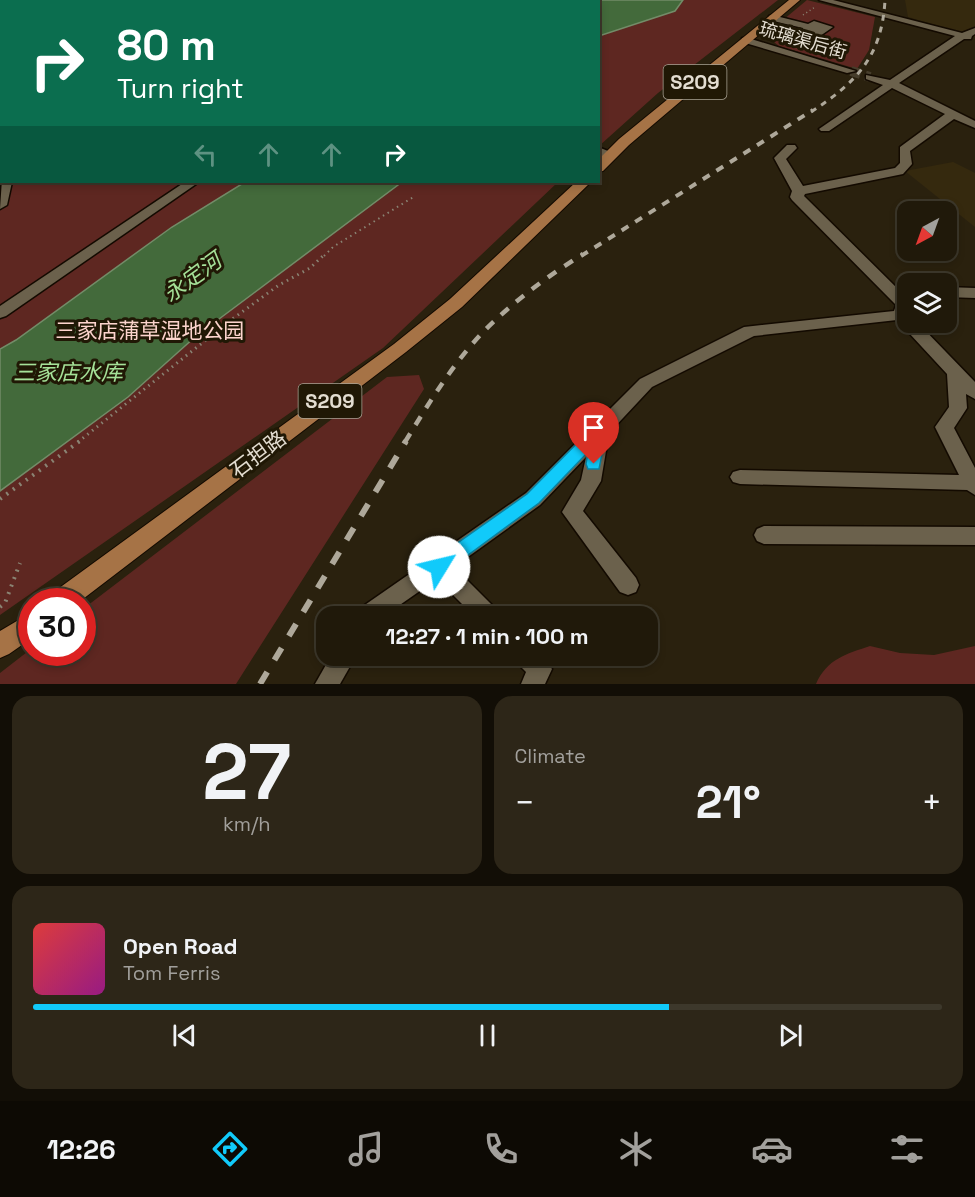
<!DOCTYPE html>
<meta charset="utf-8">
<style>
:root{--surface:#20190a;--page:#2d2618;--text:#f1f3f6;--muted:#a2a09c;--line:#3d382b;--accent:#11cafa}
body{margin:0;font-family:"Space Grotesk","Noto Sans SC",sans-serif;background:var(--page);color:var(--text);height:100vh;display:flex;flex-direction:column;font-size:22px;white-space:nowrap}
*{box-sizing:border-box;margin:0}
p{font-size:20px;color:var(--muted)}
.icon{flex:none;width:33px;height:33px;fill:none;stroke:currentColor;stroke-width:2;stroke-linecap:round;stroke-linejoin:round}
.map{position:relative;height:684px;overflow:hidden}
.details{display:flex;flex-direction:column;gap:12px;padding:12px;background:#120e06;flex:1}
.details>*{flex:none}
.banner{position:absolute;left:0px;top:0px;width:600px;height:183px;box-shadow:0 3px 9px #0003,0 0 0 2px var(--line);background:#0b6e4f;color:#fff;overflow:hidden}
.needle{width:39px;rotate:221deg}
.fabs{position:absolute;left:897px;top:201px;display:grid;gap:12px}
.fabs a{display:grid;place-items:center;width:60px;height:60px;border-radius:12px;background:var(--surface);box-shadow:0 3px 9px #0003,0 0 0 2px var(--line);font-size:30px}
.speed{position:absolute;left:18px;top:588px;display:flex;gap:12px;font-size:30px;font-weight:700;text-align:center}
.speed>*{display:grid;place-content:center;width:78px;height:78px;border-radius:50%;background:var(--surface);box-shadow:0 3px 9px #0003,0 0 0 2px var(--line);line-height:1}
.speed .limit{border:9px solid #d22;background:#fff;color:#111}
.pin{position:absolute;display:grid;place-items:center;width:51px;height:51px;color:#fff;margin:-62px -26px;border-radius:50% 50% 50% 0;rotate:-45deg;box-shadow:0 0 6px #0007}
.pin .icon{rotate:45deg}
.me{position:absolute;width:66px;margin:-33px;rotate:54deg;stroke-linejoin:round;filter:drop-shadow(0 0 4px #0008)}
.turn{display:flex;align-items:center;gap:21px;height:126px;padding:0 18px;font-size:27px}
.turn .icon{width:78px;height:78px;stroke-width:2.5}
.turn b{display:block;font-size:42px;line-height:51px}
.lanes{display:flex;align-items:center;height:57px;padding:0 18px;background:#0003;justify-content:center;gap:30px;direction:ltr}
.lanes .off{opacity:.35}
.big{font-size:45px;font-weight:800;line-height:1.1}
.details .widget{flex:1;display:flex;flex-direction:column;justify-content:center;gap:9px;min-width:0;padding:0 21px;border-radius:18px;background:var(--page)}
.details .dial{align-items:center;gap:0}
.dial b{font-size:78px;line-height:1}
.song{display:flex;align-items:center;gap:18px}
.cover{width:72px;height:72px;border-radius:9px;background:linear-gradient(135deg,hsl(0 70% 55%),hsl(310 70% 35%))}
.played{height:6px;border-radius:3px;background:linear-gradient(90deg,var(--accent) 70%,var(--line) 70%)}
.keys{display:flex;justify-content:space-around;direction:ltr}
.heat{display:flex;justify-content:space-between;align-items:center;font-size:33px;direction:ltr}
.details .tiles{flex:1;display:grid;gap:12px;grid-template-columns:1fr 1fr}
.widget:last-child{grid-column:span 2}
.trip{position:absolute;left:316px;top:606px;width:342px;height:60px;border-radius:18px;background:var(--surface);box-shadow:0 3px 9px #0003,0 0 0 2px var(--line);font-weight:800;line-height:60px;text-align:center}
.menu{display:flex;height:96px;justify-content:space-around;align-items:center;background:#0d0a04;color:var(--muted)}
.menu .icon{width:42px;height:42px}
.menu .selected{color:var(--accent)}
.menu b{font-size:27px;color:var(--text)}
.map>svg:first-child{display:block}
.built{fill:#35290e}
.green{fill:#5e2721}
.water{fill:#436a3b;stroke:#738c68;stroke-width:1.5}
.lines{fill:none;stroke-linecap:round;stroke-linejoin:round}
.minor-tunnel{stroke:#463d2b;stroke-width:10;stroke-dasharray:10 5;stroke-linecap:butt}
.minor-casing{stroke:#130a00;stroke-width:3}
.major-casing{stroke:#130a00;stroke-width:2}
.path-far3{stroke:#8a8373;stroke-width:1.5;stroke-dasharray:1 3;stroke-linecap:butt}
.path-far2{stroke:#8a8373;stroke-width:2;stroke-dasharray:1.5 4;stroke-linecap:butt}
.path-far1{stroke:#8a8373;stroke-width:3;stroke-dasharray:1.5 4.5;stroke-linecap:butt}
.path{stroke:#8a8373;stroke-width:4;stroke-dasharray:2 6;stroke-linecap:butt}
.minor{fill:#6b614c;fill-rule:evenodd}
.major{fill:#a67346;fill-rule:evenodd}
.rail-far3{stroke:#aea89a;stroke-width:3;stroke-dasharray:6 6;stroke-linecap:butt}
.rail-far2{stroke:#aea89a;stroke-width:4;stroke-dasharray:8 8;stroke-linecap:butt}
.rail-far1{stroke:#aea89a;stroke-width:4.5;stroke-dasharray:10 10;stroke-linecap:butt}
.rail{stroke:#aea89a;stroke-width:6;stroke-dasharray:14 14;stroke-linecap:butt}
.route{fill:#11cafa;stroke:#0b83a2;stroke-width:1.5}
.labels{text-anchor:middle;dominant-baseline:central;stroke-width:6;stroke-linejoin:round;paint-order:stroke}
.far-street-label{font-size:18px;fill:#e3ddd1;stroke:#201805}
.shield{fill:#201805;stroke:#a8a294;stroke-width:1.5}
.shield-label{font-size:20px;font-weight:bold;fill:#e3ddd1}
.park-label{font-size:21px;fill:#fcd4cd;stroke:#201805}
.street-label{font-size:21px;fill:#e3ddd1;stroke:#201805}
.water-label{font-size:22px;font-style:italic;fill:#a5e198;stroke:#201805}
</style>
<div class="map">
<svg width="975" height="684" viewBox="0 0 975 684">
<rect width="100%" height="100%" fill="#2a210e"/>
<g class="built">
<polygon points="905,0 975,0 975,37 908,17"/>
<polygon points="953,162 975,173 975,227 905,171"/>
</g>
<g class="green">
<polygon points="0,0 778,0 658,93 599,146 598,2 2,2 2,182 558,182 383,348 0,615"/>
<polygon points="807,0 875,17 869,50 857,69 779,46 765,35"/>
<polygon points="419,375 424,389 236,684 0,684 0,673 31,649 32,652 82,652 83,609 387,377"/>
<path d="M870,646L900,653L934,655L975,646V684H816C827,659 846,654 870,646Z"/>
</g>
<g class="water">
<polygon points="0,0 175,0 2,2 0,138"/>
<polygon points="491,0 683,0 675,11 599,36 598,2 489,1"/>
<polygon points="245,182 402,182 195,337 128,397 0,491 0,349 16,340 172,227"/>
</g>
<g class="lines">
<polyline class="minor-tunnel" points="851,71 870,77"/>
<defs>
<g id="minor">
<polygon points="197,0 209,0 196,2"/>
<polygon points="451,0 460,0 450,2"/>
<polygon points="819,0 833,0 962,33 975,28 975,34 972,36 971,39 964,39 899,83 975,121 975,128 954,119 910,151 912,164 903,174 805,194 804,196 908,299 908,322 917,322 975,382 975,399 966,394 967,408 954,428 975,468 975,495 967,490 740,484 733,482 730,477 733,472 740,470 959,475 935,427 949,407 947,374 897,320 754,336 652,387 609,433 601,481 583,511 636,578 639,585 636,592 628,595 620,592 562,512 581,480 586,457 540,505 454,567 496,609 499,616 474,616 437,579 384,616 356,616 359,609 526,493 640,379 744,327 894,311 896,305 792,200 790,197 792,191 774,158 787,145 795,145 797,148 786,159 803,186 895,168 900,163 900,147 945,114 892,88 829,131 821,131 819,129 883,85 866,79 866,75 890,80 955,36"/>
<polygon points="772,15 808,24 814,21 833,27 820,36 803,32 803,28 769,20 769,16"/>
<polygon points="742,38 748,38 856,71 847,73 742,42"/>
<polygon points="598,147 618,155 612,159 598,155"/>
<polygon points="2,179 2,182 12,182 7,205 0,209"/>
<polygon points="185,182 199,182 6,316 0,318 0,306"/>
<polygon points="946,287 975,288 975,298 946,297"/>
<polygon points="764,526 975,527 975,545 764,544 757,541 754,535 757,529"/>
<polygon points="331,656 356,656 340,684 315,684"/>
<polygon points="514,656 542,656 552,669 545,684 521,684 526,672 518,664"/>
</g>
<g id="major">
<polygon points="789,0 800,0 629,145 603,171 598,172 598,160 619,139"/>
<polygon points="576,182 591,182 462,307 406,352 79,602 48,602 51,594 394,344 450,299"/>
<polygon points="32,612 32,638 9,654 0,658 0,631"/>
</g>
</defs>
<use href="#minor" class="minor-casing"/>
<use href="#major" class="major-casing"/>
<polyline class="path-far3" points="803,15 815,7"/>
<polyline class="path-far2" points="324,256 333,247 415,196"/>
<polyline class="path-far1" points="78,442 231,320 279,285 310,268 325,254"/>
<g class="path">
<polyline points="0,499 80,441"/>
<polyline points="0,607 5,603 20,563"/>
</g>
<use href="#minor" class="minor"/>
<use href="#major" class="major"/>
<path class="rail-far3" d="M811,112C857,82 882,56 885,0"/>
<polyline class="rail-far2" points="581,256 813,110"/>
<path class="rail-far1" d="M405,442C429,403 453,363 485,330C514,301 548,276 583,254"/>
<polyline class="rail" points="260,684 406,441"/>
</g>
<polygon class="route" points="600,425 605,426 607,430 599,469 588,469 586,464 588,452 539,503 445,572 439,574 432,572 430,567 432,561 527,494 594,426"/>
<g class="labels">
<g class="far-street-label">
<text transform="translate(803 40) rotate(16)">琉璃渠后街</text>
</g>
<g class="shield">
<rect x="663.5" y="65" width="63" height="34" rx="4.5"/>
<rect x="298.5" y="384" width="63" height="34" rx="4.5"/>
</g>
<g class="shield-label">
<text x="695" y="82">S209</text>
<text x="330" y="401">S209</text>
</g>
<g class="park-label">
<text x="150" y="330">三家店蒲草湿地公园</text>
</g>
<g class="street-label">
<text transform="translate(258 454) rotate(-37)">石担路</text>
</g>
<g class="water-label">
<text transform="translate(192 277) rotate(-36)">永定河</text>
<text x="68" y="372">三家店水库</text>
</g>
</g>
</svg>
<div class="fabs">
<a><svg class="needle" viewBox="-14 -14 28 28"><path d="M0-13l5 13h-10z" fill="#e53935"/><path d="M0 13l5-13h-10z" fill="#a2a09c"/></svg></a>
<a><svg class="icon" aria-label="layers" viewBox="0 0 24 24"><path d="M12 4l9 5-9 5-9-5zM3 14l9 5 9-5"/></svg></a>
</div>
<div class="speed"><div class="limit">30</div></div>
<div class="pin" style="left:594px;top:464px;background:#d93025"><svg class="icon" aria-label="arrive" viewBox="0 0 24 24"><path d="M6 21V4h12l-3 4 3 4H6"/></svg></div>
<svg class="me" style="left:439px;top:567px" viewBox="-20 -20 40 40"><circle r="19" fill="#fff"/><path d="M0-13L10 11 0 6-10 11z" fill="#11cafa"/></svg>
<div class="trip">12:27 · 1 min · 100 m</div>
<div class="banner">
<div class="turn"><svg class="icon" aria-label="right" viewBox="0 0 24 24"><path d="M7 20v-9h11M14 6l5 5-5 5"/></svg><div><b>80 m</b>Turn right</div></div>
<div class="lanes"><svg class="icon off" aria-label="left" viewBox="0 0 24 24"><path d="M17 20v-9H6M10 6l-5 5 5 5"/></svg><svg class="icon off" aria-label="ahead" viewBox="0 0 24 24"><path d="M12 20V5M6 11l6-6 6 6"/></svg><svg class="icon off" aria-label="ahead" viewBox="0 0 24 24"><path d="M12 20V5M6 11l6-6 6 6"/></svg><svg class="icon" aria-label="right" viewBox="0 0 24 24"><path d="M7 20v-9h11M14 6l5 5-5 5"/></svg></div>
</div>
</div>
<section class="details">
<div class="tiles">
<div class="widget dial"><b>27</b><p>km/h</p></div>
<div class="widget"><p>Climate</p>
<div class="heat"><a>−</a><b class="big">21°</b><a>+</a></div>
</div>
<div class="widget">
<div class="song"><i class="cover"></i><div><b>Open Road</b><p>Tom Ferris</p></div></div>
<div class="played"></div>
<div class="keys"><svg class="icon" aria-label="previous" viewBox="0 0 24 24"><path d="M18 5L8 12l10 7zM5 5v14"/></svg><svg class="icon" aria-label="pause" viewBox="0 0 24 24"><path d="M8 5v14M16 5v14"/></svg><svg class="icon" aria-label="next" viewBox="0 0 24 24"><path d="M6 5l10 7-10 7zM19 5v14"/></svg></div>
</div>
</div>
</section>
<nav class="menu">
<b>12:26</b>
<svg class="icon selected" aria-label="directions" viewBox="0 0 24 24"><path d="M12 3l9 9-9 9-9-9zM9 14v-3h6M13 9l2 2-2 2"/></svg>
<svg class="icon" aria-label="music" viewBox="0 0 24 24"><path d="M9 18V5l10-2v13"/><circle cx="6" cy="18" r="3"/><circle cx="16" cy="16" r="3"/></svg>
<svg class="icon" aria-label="phone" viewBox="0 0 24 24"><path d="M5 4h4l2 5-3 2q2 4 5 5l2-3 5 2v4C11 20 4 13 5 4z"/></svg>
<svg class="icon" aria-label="climate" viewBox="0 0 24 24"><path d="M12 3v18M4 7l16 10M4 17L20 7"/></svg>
<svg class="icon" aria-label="car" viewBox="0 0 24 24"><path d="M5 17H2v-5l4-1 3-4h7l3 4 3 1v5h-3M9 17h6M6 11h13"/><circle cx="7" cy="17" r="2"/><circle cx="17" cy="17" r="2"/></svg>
<svg class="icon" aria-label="filters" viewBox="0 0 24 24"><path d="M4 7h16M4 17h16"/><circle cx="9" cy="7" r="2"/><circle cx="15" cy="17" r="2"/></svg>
</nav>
